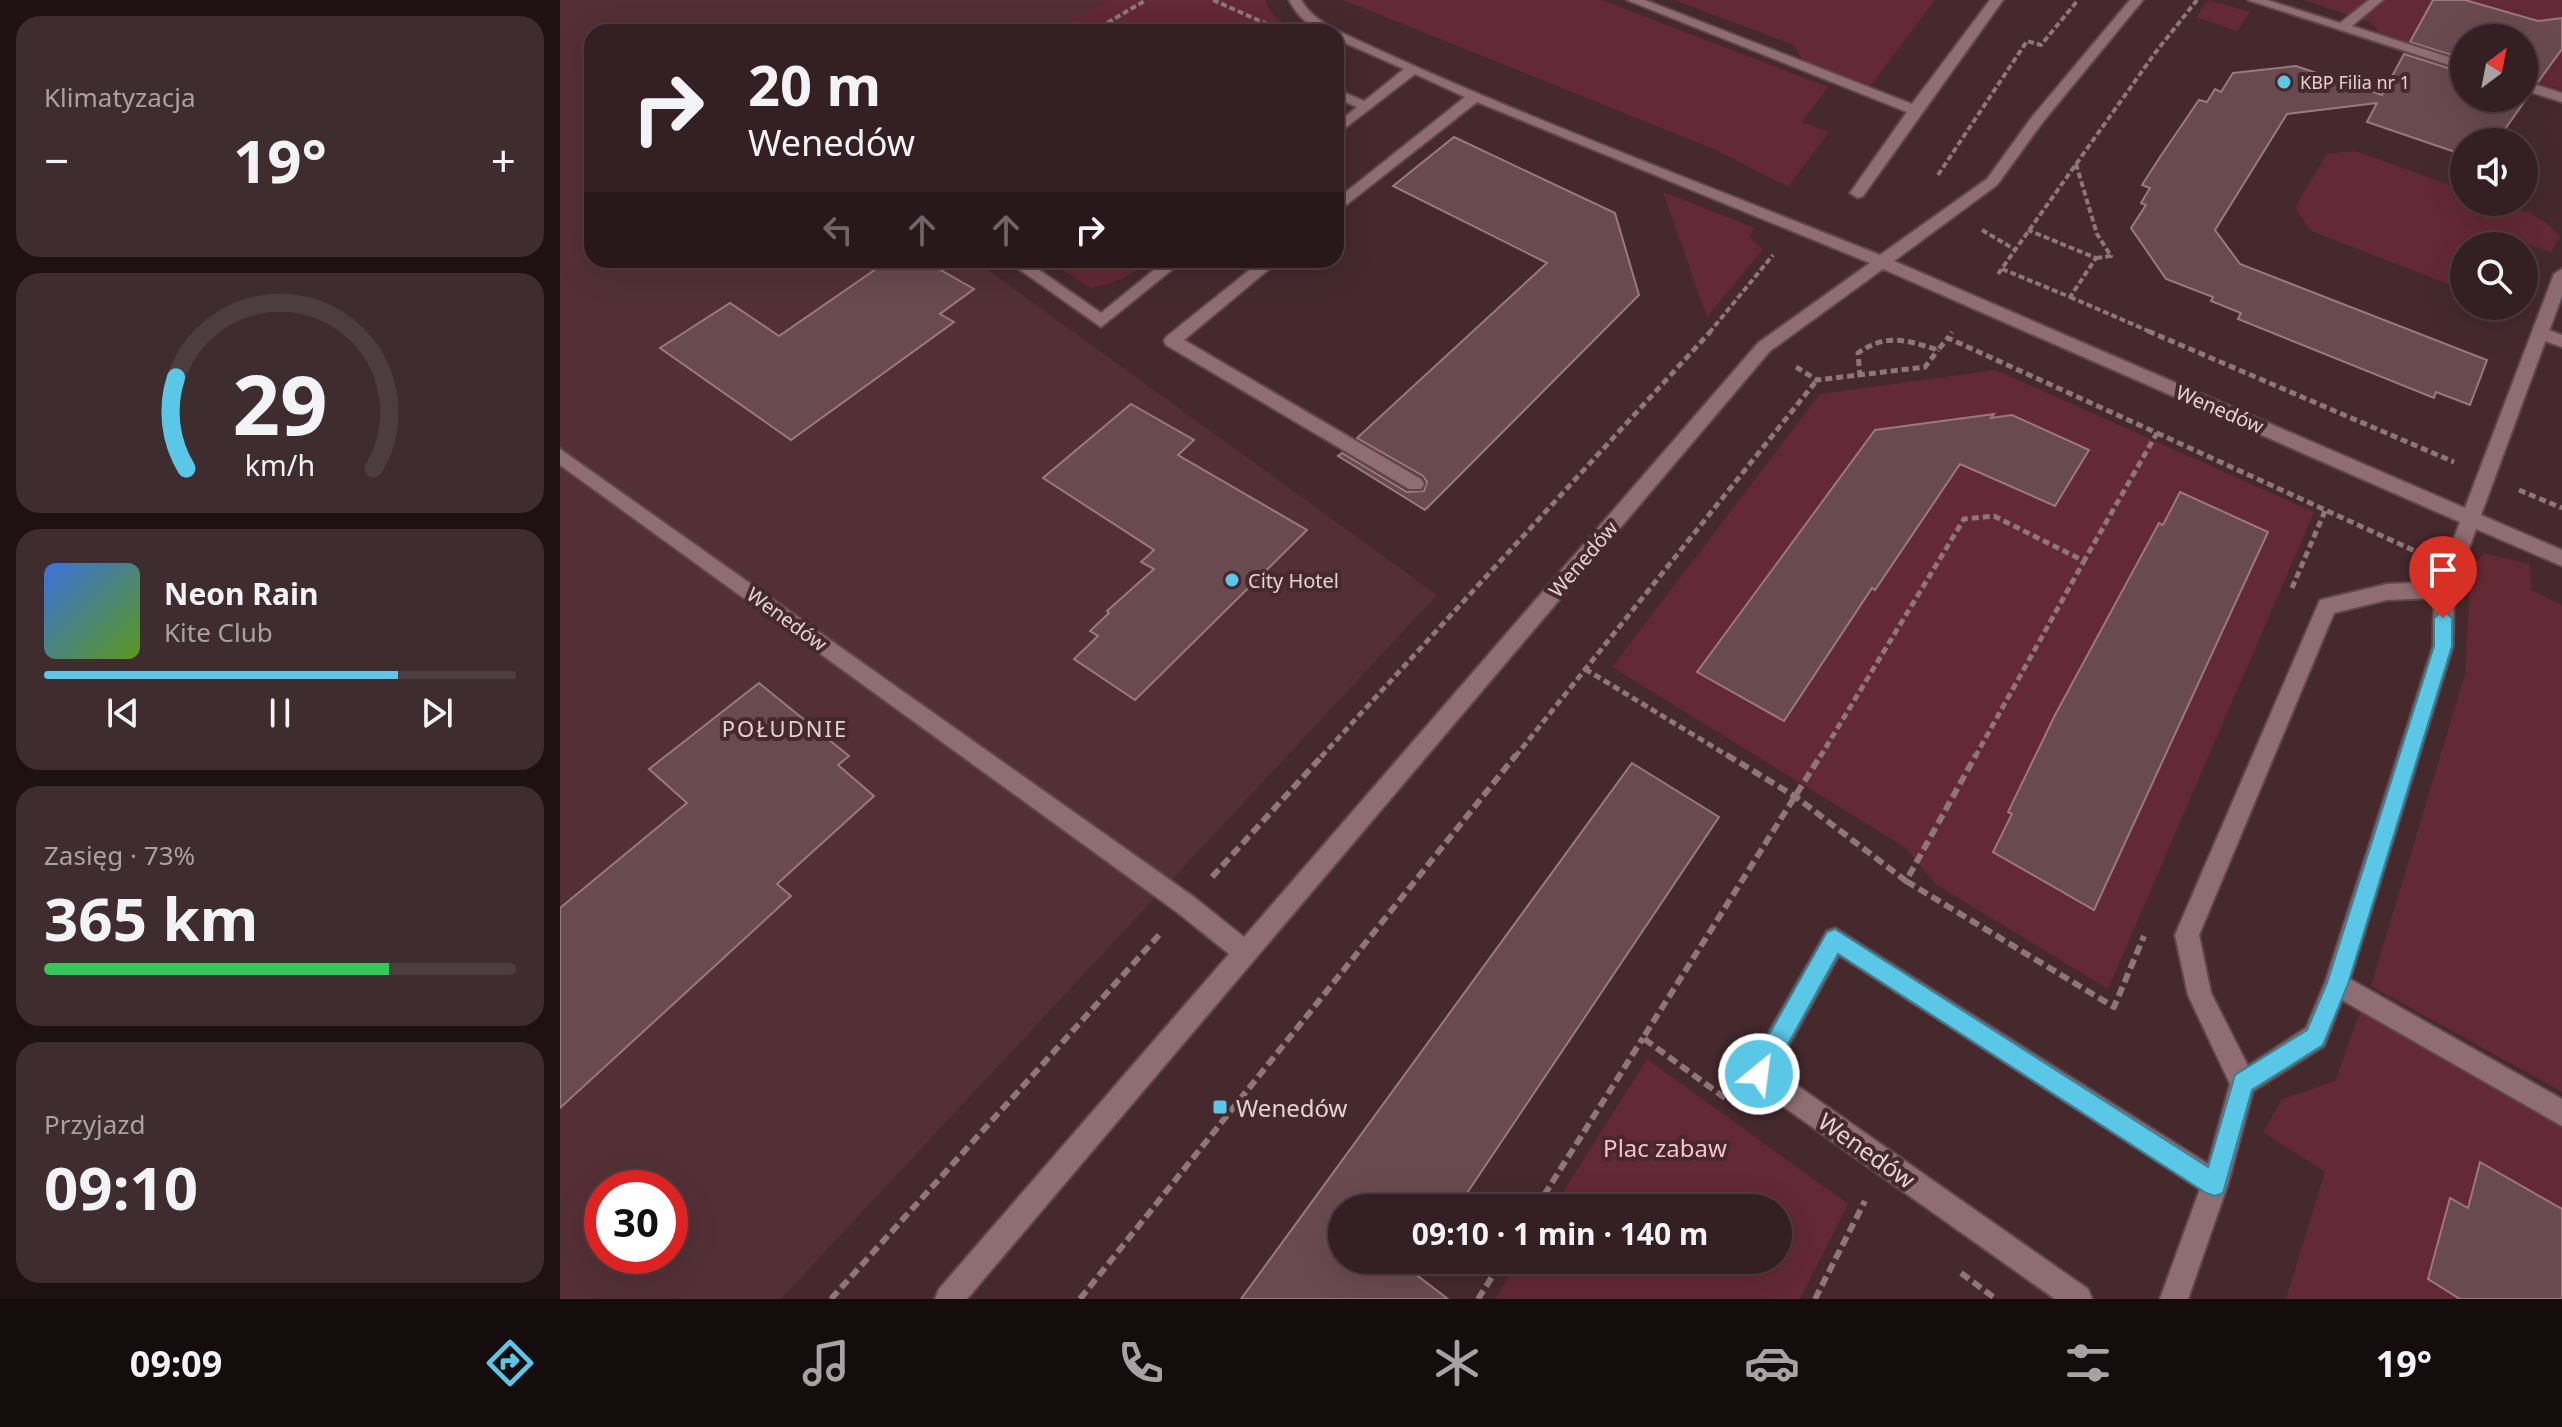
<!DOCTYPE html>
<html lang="pl">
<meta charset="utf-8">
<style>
:root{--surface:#341f22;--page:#3f2c2f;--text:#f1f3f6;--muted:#a9a2a5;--line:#4e3d40;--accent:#5bc7e7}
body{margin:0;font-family:"Noto Sans",sans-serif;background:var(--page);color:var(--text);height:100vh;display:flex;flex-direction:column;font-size:30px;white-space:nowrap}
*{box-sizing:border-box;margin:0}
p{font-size:26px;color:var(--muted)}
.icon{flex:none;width:44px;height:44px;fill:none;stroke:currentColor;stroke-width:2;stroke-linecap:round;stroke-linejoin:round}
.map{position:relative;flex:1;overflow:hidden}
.details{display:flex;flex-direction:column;gap:16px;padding:16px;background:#1d1113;width:560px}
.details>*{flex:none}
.banner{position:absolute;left:24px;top:24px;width:760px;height:244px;border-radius:24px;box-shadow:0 8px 32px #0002,0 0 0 2px var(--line);background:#341f22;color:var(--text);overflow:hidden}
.needle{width:52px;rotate:32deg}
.tools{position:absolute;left:1890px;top:24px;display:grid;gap:16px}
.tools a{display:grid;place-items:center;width:88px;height:88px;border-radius:50%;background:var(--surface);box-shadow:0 8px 32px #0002,0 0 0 2px var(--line);font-size:40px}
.speed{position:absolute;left:24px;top:1170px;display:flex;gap:16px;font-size:40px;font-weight:700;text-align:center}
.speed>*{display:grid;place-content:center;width:104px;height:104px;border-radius:50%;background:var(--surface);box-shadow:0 8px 32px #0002,0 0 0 2px var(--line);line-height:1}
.speed .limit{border:12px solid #d22;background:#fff;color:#111}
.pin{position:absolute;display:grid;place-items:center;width:68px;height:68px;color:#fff;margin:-82px -34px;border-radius:50% 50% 50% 0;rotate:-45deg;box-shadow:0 0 8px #0007}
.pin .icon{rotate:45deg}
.me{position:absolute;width:88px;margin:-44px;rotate:29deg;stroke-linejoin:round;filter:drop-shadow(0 0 6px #0008)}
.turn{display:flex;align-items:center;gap:28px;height:168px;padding:0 32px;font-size:36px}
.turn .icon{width:104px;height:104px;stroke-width:2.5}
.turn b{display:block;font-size:56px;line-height:68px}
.lanes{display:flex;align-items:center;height:76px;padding:0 32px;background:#0003;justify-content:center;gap:40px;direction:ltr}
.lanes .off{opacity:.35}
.big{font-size:60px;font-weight:700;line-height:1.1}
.details .card{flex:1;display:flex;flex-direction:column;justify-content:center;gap:12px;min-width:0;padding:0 28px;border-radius:24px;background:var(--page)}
.details .dial{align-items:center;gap:0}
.dial svg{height:208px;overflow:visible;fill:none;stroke:var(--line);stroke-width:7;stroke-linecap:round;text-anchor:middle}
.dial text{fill:var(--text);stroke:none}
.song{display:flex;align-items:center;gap:24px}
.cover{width:96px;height:96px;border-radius:12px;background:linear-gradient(135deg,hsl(220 70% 55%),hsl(90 70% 35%))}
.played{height:8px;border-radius:4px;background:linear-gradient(90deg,var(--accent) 75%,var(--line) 75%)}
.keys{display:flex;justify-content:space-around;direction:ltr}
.heat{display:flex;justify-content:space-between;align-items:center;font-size:44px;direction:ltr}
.charge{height:12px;border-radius:6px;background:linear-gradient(90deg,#34c759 73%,var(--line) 0)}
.trip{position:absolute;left:768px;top:1194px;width:464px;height:80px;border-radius:40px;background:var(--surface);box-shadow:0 8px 32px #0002,0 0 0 2px var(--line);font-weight:700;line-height:80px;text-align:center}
.menu{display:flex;height:128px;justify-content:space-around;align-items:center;background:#150c0e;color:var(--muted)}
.menu .icon{width:56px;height:56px}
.menu .active{color:var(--accent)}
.menu b{font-size:36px;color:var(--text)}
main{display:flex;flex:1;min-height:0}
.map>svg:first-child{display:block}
.built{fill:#543036;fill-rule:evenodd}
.green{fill:#632934}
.building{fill:#694a4f;stroke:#9b797d;stroke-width:2}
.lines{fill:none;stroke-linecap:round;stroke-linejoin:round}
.lane-casing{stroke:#5f474b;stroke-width:4}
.street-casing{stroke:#5f474b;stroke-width:4}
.path-far2{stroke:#8e7679;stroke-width:4;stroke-dasharray:6 3;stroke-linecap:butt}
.path-far1{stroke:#8e7679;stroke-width:5;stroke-dasharray:7 4;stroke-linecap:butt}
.path{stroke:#8e7679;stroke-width:6;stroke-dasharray:10 5;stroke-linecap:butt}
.lane{fill:#8f6d72;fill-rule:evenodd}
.street{fill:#8f6d72;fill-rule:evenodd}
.route{fill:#5bc7e7;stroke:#3b8196;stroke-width:2}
.poi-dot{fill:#5bc7e7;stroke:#45292d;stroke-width:3}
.labels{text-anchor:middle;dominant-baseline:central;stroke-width:8;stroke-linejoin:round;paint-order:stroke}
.far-poi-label{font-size:18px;fill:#e4d1d3;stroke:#45292d;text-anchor:start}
.street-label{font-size:20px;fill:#e4d1d3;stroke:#45292d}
.poi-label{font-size:20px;fill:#e4d1d3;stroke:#45292d;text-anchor:start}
.neighbourhood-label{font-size:22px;letter-spacing:2px;fill:#e4d1d3;stroke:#45292d}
.near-poi-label{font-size:24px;fill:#e4d1d3;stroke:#45292d;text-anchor:start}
.near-park-label{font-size:24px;fill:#fdbfc7;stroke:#45292d}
.near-street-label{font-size:24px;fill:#e4d1d3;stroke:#45292d}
</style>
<main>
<section class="details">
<div class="card"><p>Klimatyzacja</p>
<div class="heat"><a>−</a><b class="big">19°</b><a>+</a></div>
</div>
<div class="card dial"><svg viewBox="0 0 100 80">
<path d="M14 69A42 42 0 1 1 86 69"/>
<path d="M14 69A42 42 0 0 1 10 34" stroke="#5bc7e7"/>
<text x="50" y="56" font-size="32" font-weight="700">29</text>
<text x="50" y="72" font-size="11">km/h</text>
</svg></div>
<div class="card">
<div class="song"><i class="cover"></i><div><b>Neon Rain</b><p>Kite Club</p></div></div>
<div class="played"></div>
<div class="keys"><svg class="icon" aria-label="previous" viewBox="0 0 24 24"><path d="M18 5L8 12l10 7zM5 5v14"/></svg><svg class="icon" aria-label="pause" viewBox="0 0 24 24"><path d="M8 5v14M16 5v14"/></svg><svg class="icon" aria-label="next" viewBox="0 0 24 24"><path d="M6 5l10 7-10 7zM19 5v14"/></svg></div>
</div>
<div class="card"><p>Zasięg · 73%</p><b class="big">365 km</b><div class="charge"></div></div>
<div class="card"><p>Przyjazd</p><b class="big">09:10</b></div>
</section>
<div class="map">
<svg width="2002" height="1299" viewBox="0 0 2002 1299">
<rect width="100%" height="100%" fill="#45292d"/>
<path class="built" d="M0,0H549L489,32H32V260H414L877,595L221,1299H0ZM42,1188H110V1256H42Z"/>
<g class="green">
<polygon points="549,0 705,0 712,14 724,23 717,21 701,32 489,32"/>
<polygon points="783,0 1042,0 1268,87 1242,122 1269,132 1228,187 1156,150"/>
<polygon points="1114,0 1375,0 1310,86 1242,60 1234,45"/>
<polygon points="1648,0 1690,12 1677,31 1636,17"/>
<polygon points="1744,0 2002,0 2002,90 1964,78 1964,38 1904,38 1904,59 1818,32 1810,22"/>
<path d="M1795,151L1904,190V202C1943,202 1973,207 2000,236L1991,252L1952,239L1949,246H1904V290L1751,231L1735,208L1766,154Z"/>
<polygon points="1103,192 1195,228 1189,237 1203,249 1147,317"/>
<path d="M487,260H590C570,276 555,284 530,288Z"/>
<polygon points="1436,370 1754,512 1548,989 1375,884 1346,848 1052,667 1260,394"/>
<polygon points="1924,553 1970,564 1971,590 2002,605 2002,1092 1811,986 1905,674 1911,568"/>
<polygon points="1802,1007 2002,1124 2002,1299 1726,1299 1765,1172 1703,1132 1722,1099 1775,1081"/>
<polygon points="1087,1059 1288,1204 1240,1299 935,1299 960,1260 1218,1260 1218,1208 993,1208"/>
</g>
<g class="building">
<polygon points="1873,0 1905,0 1978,21 2002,18 2002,49 1978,82 1964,78 1964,38 1904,38 1904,59 1850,42"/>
<polygon points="1844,54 1904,73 1904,98 1964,98 1964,93 1969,95 1936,142 1904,142 1904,155 1807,122 1817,103 1727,114 1655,230 1680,264 1927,360 1910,405 1876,392 1874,398 1678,319 1681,313 1651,301 1653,297 1606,279 1571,228 1586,205 1581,203 1590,188 1582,185 1600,157 1639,100 1647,102 1655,89 1661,92 1673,73 1736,66 1822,95"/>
<polygon points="894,137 1055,213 1079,295 865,510 778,456 782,453 847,492 864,491 867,482 863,476 797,438 987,263 833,186"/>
<polygon points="329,260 363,260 414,289 380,314 394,322 231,440 100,348 170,303 219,336"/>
<polygon points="571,404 634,440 618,455 747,530 575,700 514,659 538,636 530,631 549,613 547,611 594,569 581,562 594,550 483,478"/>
<polygon points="1434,414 1431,418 1452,415 1529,450 1495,506 1400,464 1315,590 1312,588 1224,721 1137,672 1315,430"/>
<polygon points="1620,492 1708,532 1534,910 1433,852 1452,814 1448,812 1495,715 1599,523 1603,525"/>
<polygon points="199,683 289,756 278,765 314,796 217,884 231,896 0,1108 0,908 127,803 89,769"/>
<polygon points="1072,763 1159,817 897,1208 782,1208 782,1260 863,1260 854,1273 888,1299 681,1299"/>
<polygon points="1920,1162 2002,1209 2002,1299 1900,1299 1868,1279 1890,1198 1908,1208"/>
</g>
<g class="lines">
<defs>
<g id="lane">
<polygon points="776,89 811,104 813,107 806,111 776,98"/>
<polygon points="1980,327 2002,335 2002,347 1974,337 1972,333 1974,329"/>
</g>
<g id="street">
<path d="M729,0H741C749,14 764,24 778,31C954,114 1139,182 1320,255L1427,179L1472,117L1570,0H1583L1482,123L1437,185L1334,261L1905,508L1994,274L2002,269V296L1921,515L2002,550V566L1916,529L1894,590L1893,646L1790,979L2002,1099V1126L1782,1000L1764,1046L1693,1091L1668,1184L1628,1299H1600L1640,1189L1279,955L1215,1070L1528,1289L1532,1299H1495L1190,1083L1187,1074L1190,1065L1267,931L1275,928L1648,1164L1670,1084L1628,995L1615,935L1760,600L1827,584L1877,582L1900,522L1323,269L1210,351L407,1299H375L379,1289L669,954L618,913L0,465V449L634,897L684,937L1198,343L1310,263L917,102L776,213V200L905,97L855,74L776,135V124L844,69L776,39V32C754,32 739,19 729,0ZM1874,598L1873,646L1765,983L1746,1028L1688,1066L1651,993L1639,935L1774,613L1827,600Z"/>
<polygon points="1067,0 1085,0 1352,104 1430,0 1443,0 1303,196 1298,198 1290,193 1347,112"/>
<polygon points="1688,0 1707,0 1780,23 1809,0 1823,0 1792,26 1904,62 1904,70"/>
<polygon points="1964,81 2002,93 2002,102 1964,90"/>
<polygon points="446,260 465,260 541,313 606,260 624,260 541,327"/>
<polygon points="702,260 720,260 624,340 861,479 864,484 861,489 849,489 606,345 604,341 606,337"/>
</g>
</defs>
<use href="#lane" class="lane-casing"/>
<use href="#street" class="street-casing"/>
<g class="path-far2">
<polyline points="653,0 707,24"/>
<polyline points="532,32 586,0"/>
<polyline points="684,32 699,21"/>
<polyline points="1516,164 1537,234 1551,256 1536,258"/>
<polyline points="1378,175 1467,41 1481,45 1518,0"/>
<polyline points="1422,230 1454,249"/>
<polyline points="1442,269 1510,297 1536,258 1468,230"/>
<polyline points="1438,274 1595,53 1637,0"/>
<polyline points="1510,297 1593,333"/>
<polyline points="1149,333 1213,255"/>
</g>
<g class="path-far1">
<polyline points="1588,331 1894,462"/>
<polyline points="1236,367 1257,380 1365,367 1378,350"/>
<path d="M1300,377L1298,353C1326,333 1347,340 1378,350L1388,338"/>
<polyline points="1597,433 1855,551"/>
<polyline points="1959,490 2002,508"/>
<polyline points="1732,588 1765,511"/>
<polyline points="1025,669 1170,757"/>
<polyline points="761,757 1151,331"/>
<polyline points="955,757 1257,380"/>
<polyline points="1260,757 1404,519 1434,516 1524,561 1597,433 1388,338 1392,332"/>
<polyline points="1415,757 1524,561"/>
</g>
<g class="path">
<polyline points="1167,755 1236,797 1346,881 1416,755"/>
<polyline points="652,877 763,755"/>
<polyline points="1346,881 1554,1007 1584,936"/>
<polyline points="1165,1098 1083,1038 1261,755"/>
<polyline points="976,1208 1083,1038"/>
<polyline points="1401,1273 1436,1299"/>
<polyline points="271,1299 600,934"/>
<polyline points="520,1299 956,755"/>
<polyline points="918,1299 943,1260"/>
<polyline points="1255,1299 1305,1201"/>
</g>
<use href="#lane" class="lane"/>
<use href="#street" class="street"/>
</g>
<polygon class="route" points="1883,610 1892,618 1892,646 1788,984 1763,1045 1692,1090 1663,1193 1655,1196 1646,1193 1278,954 1207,1082 1199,1085 1191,1082 1188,1074 1191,1066 1267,932 1275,929 1648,1167 1675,1075 1747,1030 1767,983 1874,646 1874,618"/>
<g class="poi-dot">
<circle cx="1724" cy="82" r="8"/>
<circle cx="672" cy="580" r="8"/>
<rect x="652" y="1099" width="16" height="16" rx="4"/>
</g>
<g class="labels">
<g class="far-poi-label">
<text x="1740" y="82">KBP Filia nr 1</text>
</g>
<g class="street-label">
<text transform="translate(1660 409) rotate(23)">Wenedów</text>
<text transform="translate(1023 559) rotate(-49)">Wenedów</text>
<text transform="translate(227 619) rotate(36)">Wenedów</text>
</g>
<g class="poi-label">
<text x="688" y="580">City Hotel</text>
</g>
<g class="neighbourhood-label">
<text x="225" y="728">POŁUDNIE</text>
</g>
<g class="near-poi-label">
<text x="676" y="1107">Wenedów</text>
</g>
<g class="near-park-label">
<text x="1105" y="1147">Plac zabaw</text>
</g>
<g class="near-street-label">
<text transform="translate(1307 1150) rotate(35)">Wenedów</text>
</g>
</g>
</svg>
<div class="tools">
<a><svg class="needle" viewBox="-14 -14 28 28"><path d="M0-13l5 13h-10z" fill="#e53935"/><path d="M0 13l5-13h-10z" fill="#a9a2a5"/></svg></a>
<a><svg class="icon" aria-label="sound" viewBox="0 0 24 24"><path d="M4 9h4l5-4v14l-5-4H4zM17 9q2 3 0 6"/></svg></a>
<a><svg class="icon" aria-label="search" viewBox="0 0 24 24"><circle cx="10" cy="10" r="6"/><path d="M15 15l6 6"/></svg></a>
</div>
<div class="speed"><div class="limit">30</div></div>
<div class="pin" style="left:1883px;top:618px;background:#d93025"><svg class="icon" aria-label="arrive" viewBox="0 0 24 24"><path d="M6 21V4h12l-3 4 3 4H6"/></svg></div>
<svg class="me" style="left:1199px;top:1074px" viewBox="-20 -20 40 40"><circle r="17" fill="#5bc7e7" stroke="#fff" stroke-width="3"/><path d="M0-11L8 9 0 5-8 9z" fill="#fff"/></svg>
<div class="trip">09:10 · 1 min · 140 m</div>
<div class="banner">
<div class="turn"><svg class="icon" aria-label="right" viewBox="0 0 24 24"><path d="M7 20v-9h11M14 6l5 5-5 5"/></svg><div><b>20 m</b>Wenedów</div></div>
<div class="lanes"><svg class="icon off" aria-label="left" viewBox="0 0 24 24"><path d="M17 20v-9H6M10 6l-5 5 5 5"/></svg><svg class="icon off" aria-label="ahead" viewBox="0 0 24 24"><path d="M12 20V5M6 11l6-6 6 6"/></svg><svg class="icon off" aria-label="ahead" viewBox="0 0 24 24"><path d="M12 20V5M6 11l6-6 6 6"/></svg><svg class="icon" aria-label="right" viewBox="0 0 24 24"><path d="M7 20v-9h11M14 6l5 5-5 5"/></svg></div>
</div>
</div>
</main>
<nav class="menu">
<b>09:09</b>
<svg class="icon active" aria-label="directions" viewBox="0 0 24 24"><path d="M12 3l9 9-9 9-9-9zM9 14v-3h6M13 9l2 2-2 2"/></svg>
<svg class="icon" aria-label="music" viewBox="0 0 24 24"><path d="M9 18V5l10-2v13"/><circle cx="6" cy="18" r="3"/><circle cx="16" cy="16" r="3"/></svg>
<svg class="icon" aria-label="phone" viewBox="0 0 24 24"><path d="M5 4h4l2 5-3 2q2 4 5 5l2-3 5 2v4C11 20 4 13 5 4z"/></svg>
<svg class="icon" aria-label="climate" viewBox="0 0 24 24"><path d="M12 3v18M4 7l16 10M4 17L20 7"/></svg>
<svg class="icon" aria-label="car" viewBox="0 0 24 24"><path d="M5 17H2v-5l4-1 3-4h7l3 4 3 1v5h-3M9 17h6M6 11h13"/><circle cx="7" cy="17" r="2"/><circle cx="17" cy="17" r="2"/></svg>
<svg class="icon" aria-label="filters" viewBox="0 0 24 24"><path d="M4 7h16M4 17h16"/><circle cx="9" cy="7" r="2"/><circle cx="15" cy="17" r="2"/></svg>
<b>19°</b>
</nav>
